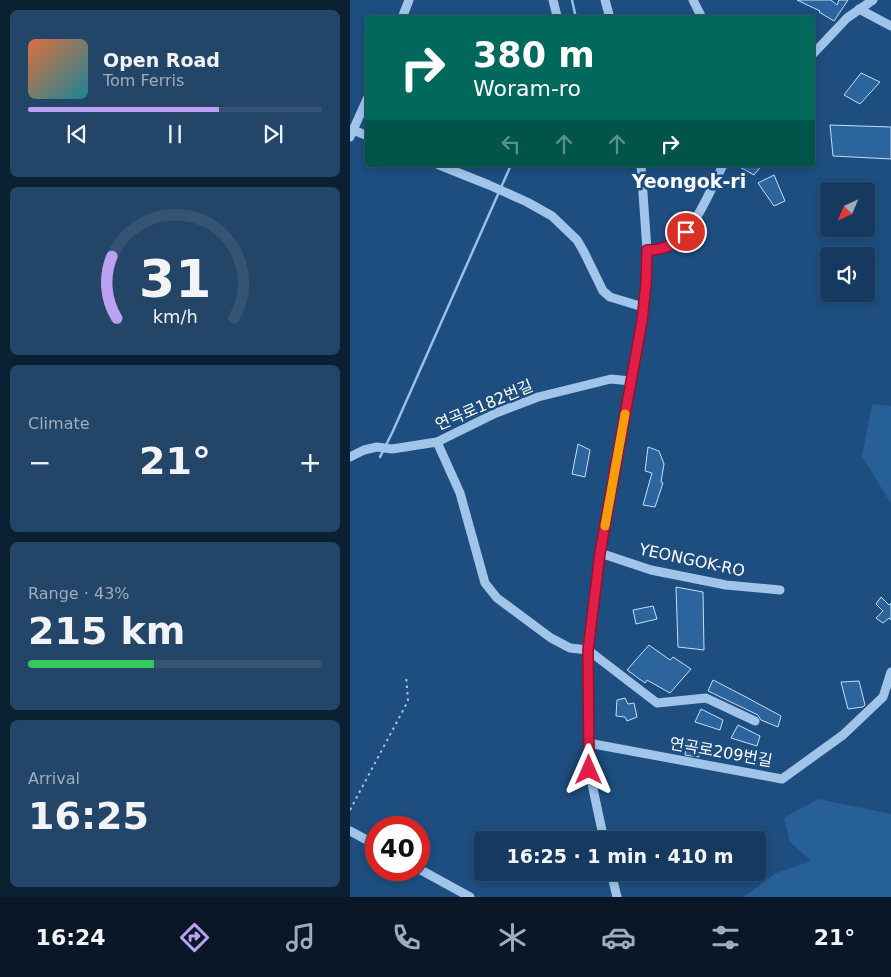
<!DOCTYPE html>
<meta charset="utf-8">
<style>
:root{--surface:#163a5f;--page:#234568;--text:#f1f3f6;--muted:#9eadbd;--line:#355474;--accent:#bca0f2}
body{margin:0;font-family:"DejaVu Sans","Noto Sans KR",sans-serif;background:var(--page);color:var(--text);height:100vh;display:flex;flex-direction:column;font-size:19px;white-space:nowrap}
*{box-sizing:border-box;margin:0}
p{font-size:16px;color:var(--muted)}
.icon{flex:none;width:28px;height:28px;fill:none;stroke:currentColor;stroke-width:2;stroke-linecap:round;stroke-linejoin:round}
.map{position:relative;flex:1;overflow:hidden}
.panel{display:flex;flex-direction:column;gap:10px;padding:10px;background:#0c2034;width:350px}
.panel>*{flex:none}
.hud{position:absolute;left:15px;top:15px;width:450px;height:152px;border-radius:5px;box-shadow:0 2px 8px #0003,0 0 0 1px var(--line);background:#00695c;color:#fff;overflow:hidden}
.needle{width:32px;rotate:224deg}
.controls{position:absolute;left:470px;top:182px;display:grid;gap:10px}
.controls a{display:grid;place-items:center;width:55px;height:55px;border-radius:5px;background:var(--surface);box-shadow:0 2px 8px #0003,0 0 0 1px var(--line);font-size:25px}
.speed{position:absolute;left:15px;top:816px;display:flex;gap:10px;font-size:25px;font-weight:700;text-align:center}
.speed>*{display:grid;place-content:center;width:65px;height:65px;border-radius:50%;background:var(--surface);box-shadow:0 2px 8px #0003,0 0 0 1px var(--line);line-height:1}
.speed .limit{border:8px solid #d22;background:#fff;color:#111}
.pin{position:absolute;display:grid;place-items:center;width:42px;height:42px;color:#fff;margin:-21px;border:2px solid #fff;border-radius:50%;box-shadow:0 1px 5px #0007}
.me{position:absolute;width:55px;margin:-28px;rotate:0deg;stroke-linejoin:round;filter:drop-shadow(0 0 4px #0008)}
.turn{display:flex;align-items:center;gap:18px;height:105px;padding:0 25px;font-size:22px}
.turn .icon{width:65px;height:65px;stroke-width:2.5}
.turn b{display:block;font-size:35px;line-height:42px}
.lanes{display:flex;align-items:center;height:48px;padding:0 25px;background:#0003;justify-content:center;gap:25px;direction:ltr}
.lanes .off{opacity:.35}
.big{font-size:38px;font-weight:700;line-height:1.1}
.panel .tile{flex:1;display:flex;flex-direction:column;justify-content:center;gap:8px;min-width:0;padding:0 18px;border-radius:8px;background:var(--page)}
.panel .dial{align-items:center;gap:0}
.dial svg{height:130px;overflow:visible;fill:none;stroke:var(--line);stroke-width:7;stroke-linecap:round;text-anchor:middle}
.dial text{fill:var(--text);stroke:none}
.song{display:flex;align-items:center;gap:15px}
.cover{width:60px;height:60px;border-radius:8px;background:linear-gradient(135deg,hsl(20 70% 55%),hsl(190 70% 35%))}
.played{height:5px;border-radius:2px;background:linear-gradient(90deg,var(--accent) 65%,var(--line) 65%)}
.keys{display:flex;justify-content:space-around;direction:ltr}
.heat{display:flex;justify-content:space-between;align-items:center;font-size:28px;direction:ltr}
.charge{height:8px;border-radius:4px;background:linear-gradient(90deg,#34c759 43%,var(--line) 0)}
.trip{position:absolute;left:124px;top:831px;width:292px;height:50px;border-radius:5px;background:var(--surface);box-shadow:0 2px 8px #0003,0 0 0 1px var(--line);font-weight:700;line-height:50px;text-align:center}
.tab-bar{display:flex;height:80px;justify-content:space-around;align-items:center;background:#091726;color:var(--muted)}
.tab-bar .icon{width:35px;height:35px}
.tab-bar .selected{color:var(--accent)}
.tab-bar b{font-size:22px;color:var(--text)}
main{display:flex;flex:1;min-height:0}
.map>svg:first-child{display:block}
.green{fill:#266097}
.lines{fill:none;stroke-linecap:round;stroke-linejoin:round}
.stream{stroke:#93c1eb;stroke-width:2.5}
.building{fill:#2c659d;stroke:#c4def7}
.path{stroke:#a0c5e9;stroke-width:2;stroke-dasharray:2.5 4;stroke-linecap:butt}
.minor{stroke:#a0c5e9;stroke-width:9}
.route-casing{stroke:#92132f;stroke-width:12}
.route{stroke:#e11d48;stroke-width:9}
.slow{stroke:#f59e0b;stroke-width:9}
.labels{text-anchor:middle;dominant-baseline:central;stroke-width:5;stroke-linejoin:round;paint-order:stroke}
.street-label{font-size:16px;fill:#fff;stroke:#1d4e7f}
.quarter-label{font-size:19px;font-weight:bold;fill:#fff;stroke:#1d4e7f}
</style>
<main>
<section class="panel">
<div class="tile">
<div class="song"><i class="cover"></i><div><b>Open Road</b><p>Tom Ferris</p></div></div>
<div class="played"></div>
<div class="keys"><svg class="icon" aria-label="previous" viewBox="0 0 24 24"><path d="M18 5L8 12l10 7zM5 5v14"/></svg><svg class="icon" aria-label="pause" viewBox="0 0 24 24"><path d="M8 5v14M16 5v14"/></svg><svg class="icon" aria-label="next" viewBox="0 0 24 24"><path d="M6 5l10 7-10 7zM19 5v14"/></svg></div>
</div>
<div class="tile dial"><svg viewBox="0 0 100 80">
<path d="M14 69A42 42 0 1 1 86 69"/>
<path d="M14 69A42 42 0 0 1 11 31" stroke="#bca0f2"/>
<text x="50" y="56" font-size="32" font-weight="700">31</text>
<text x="50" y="72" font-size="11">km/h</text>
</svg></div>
<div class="tile"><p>Climate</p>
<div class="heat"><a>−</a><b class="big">21°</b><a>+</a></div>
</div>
<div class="tile"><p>Range · 43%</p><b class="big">215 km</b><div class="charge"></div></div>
<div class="tile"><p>Arrival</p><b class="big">16:25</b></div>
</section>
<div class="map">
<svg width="541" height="897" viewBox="0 0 541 897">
<rect width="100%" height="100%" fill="#1d4e7f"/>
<g class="green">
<polygon points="522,404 541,406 541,504 512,456"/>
<polygon points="468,799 541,814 541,897 394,897 424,874 461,861 440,842 434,818"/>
</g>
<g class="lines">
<g class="stream">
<polyline points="222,0 226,18"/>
<polyline points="30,457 43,431 161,165"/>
</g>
</g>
<g class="building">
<polygon points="447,0 481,0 487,5 489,0 498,0 484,21 469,12 470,11"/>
<polygon points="511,73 530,82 510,104 494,95"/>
<polygon points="480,125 541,127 541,159 483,156"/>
<polygon points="386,165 412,165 404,175"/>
<polygon points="424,175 435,201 424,206 408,183"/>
<polygon points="228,444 240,450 235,477 222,474"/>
<polygon points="298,447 309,451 314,464 311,482 313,483 305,507 293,505 302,473 295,471"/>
<polygon points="326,587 353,592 354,650 328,647"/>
<polygon points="531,597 539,605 541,603 541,620 539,618 533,623 526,618 533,611 526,604"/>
<polygon points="303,606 307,619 286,624 283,610"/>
<polygon points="299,645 320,660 323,657 341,669 320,693 297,680 295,683 277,670"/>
<polygon points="363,680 394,696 431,716 428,727 411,720 408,715 358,691"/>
<polygon points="509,681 515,705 513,707 498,709 491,682"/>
<polygon points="275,698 278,704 284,703 287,717 277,721 275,717 266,716 267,700"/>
<polygon points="351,709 373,720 370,730 345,722"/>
<polygon points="388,725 410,736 407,746 381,738"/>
<polygon points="337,738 349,741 349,757 335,755"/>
</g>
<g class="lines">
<polyline class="path" points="0,810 58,701 56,675"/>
<g class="minor">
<polyline points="203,0 207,16"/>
<polyline points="255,0 260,18"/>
<polyline points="343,0 352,18"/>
<polyline points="509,9 541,26"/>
<polyline points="52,18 59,0"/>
<polyline points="462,55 497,18 523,0"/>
<polyline points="3,130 18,136"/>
<polyline points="0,137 18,97"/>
<polyline points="89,165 139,185 177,202 202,216 227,240 234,252 253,291 260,297 293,307"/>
<path d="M297,250C306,250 315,249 323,244C344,232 362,187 373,165"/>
<polyline points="87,442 110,493 135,583 147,598 201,638 220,648 238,650 307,703 356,698 405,721"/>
<polyline points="0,457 14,450 27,447 42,449 87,442 146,413 188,397 261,379 281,381"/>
<polyline points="250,553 301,570 376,585 430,590"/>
<polyline points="238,743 432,779 493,735 533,697 541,672"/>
<polyline points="0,831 26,845"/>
<polyline points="254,840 239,770 238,650 250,553 281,381 291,321 296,285 297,250 291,165"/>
<polyline points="69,869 120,897"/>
<polyline points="261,872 267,897"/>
</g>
</g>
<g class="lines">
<defs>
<path id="route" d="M239,770L238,650L250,553L292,321L296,284L297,250C316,250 323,245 336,232"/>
</defs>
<use href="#route" class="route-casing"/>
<use href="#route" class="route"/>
<polyline class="slow" points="255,526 275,414"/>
</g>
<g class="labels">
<g class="street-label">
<text transform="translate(134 405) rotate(-23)">연곡로182번길</text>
<text transform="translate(342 560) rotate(12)">YEONGOK-RO</text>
<text transform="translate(371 752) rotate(10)">연곡로209번길</text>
</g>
<g class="quarter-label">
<text x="339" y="181">Yeongok-ri</text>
</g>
</g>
</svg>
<div class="controls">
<a><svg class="needle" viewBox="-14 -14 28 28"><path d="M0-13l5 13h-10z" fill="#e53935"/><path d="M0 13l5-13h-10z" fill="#9eadbd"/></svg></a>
<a><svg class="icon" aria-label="sound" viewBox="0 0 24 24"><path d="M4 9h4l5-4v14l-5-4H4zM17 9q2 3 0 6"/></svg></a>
</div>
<div class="speed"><div class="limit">40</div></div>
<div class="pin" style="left:336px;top:232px;background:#d93025"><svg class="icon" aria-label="arrive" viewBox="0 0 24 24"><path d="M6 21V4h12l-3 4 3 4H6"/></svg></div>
<svg class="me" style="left:239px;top:770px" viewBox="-20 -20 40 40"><path d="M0-17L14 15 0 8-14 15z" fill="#e11d48" stroke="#fff" stroke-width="4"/></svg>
<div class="trip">16:25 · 1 min · 410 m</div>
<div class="hud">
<div class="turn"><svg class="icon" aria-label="right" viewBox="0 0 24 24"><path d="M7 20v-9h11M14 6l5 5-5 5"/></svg><div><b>380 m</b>Woram-ro</div></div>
<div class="lanes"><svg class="icon off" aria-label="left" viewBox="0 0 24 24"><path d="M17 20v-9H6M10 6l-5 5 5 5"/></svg><svg class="icon off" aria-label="ahead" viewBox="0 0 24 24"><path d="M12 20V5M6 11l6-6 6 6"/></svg><svg class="icon off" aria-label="ahead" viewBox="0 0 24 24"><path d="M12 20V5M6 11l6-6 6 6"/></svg><svg class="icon" aria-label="right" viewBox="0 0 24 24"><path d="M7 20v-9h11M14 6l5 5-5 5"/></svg></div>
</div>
</div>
</main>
<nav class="tab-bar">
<b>16:24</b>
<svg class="icon selected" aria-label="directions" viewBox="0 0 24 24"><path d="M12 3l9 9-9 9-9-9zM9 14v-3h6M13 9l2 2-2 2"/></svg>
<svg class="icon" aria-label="music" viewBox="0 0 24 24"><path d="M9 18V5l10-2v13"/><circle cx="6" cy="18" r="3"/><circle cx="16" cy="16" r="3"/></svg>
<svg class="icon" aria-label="phone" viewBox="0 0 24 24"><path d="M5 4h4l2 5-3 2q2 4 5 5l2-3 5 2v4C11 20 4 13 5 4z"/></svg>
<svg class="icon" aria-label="climate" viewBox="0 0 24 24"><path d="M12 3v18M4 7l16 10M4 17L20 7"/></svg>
<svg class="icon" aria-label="car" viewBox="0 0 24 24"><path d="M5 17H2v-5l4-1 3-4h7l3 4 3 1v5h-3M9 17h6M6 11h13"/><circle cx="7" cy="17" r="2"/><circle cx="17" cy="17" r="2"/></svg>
<svg class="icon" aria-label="filters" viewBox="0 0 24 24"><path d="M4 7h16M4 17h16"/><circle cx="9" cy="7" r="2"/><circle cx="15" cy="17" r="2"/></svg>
<b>21°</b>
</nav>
